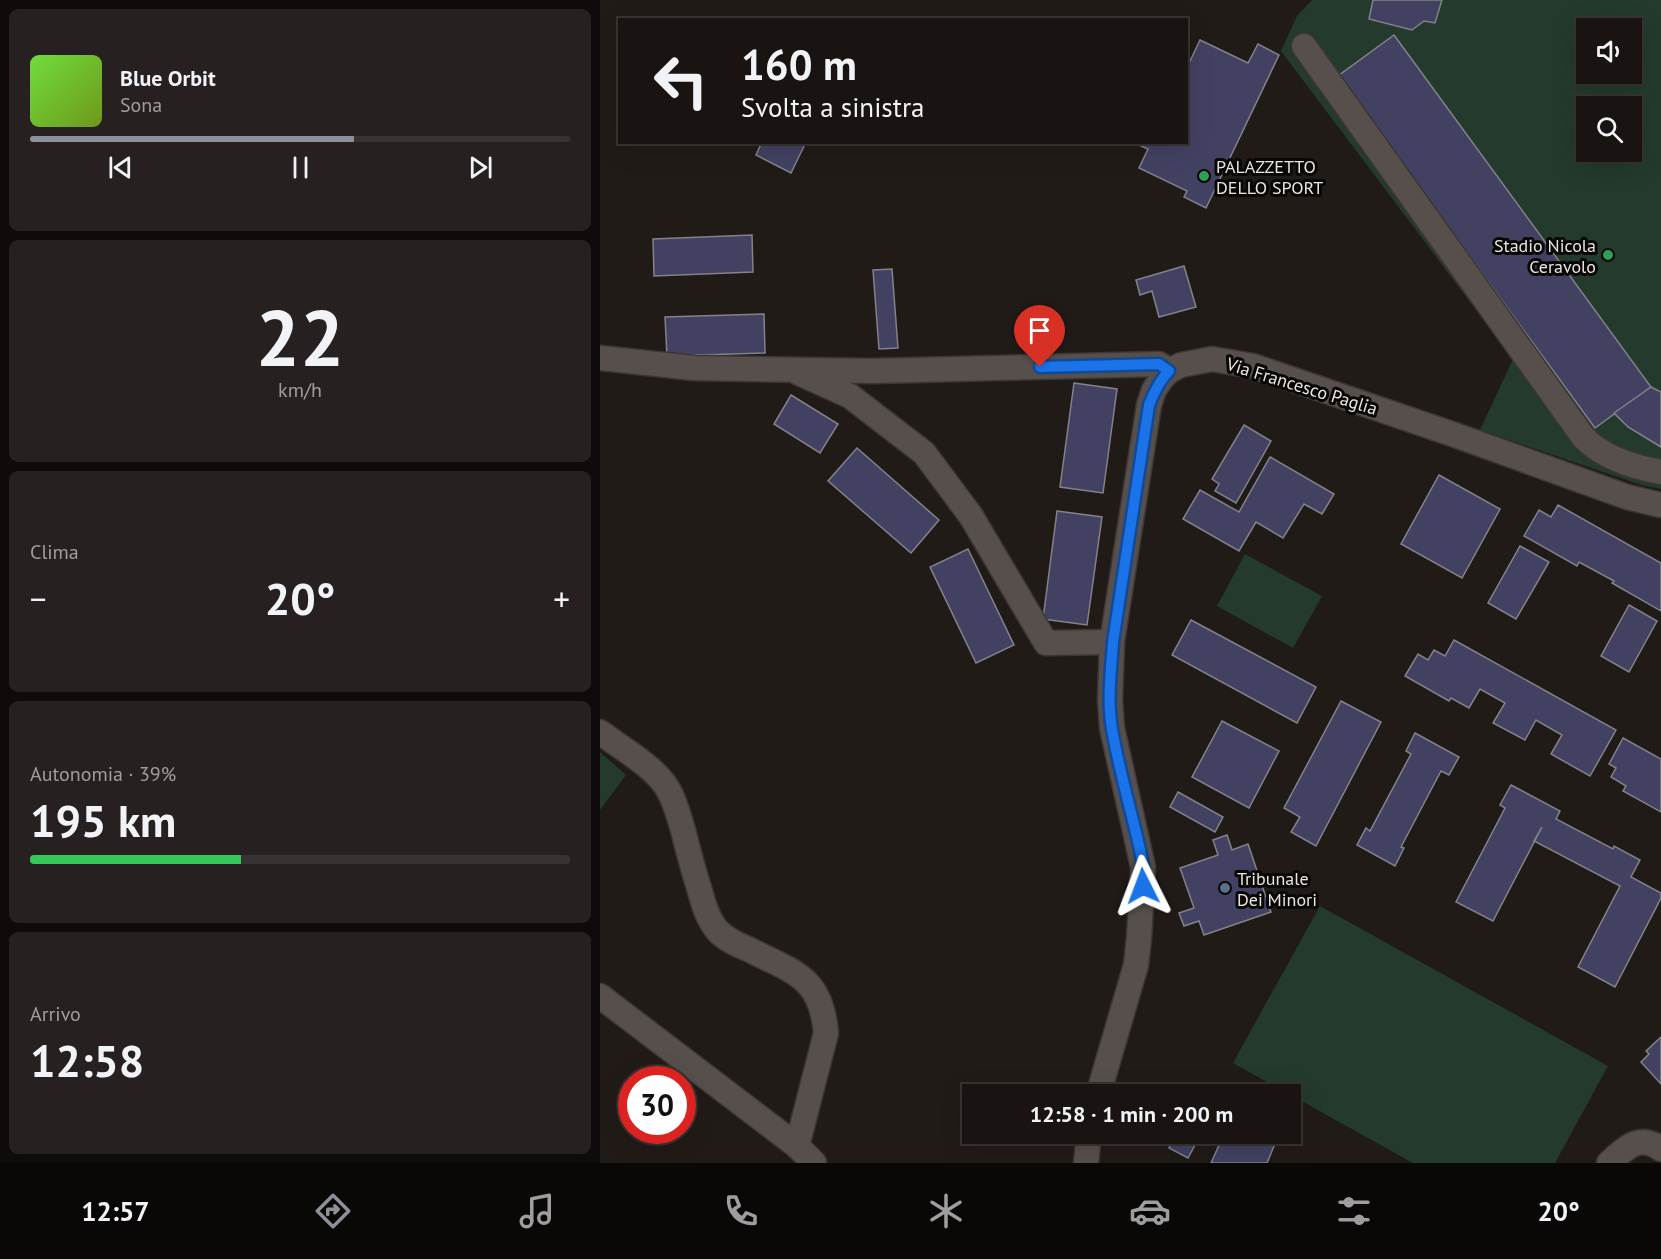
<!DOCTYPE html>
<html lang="it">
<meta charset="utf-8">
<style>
:root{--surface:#191412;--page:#262120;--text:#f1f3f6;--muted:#9f9e9f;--line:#373332;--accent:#8c9099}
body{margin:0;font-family:"PT Sans",sans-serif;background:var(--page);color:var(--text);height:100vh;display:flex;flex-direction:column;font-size:22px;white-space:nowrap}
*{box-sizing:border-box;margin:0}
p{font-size:20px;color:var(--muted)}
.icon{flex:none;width:33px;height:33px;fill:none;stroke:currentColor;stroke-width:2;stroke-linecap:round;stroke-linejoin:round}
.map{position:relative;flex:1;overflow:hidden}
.sheet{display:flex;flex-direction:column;gap:9px;padding:9px;background:#0e0b0a;width:600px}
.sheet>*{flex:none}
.top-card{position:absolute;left:18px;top:18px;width:570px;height:126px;border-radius:0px;box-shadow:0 6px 24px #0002,0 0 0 2px var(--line);background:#191412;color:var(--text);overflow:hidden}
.fabs{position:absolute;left:976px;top:18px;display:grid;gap:12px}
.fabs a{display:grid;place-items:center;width:66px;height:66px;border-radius:0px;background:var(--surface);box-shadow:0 6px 24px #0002,0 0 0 2px var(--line);font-size:30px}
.speed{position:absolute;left:18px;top:1066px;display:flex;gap:12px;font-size:30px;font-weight:700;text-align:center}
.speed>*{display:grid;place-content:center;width:78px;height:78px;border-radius:50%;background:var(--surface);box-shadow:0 6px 24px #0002,0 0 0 2px var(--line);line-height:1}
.speed .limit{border:9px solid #d22;background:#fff;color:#111}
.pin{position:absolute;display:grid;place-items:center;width:51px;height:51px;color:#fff;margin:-62px -26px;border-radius:50% 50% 50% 0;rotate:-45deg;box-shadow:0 0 6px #0007}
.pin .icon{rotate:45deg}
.me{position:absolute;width:66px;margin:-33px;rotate:357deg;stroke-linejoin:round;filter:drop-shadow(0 0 4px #0008)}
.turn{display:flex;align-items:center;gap:21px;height:126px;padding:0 24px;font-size:27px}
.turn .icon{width:78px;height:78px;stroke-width:2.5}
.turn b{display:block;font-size:42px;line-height:51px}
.big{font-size:45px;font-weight:700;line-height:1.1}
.sheet .card{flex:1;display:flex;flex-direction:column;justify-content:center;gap:9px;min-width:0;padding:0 21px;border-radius:9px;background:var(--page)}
.sheet .dial{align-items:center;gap:0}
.dial b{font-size:78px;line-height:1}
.song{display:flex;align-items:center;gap:18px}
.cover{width:72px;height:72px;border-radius:9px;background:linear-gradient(135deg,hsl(100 70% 55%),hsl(80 70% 35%))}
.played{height:6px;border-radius:3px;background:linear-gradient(90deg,var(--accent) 60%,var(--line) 60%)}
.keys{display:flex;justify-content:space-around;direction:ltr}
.heat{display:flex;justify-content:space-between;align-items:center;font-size:33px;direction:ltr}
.charge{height:9px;border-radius:4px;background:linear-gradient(90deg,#34c759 39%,var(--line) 0)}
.trip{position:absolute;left:362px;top:1084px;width:339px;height:60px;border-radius:0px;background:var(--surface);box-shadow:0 6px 24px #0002,0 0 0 2px var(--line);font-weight:700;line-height:60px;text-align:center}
.tab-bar{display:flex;height:96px;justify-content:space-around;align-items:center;background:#0a0807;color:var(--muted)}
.tab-bar .icon{width:42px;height:42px}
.tab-bar .selected{color:var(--accent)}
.tab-bar b{font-size:27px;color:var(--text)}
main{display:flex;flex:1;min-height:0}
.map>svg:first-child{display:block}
.green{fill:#233a2c;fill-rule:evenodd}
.building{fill:#434162;stroke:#82828a;stroke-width:1.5}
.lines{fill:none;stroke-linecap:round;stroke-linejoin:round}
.minor-casing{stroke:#3c3735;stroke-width:27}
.minor{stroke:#574f4b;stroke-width:24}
.route-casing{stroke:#114b97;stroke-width:15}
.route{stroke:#1a73e8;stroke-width:10}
.leisure-dot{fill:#2e9e5b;stroke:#090706;stroke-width:2}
.service-dot{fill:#5c6f8a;stroke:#090706;stroke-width:2}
.labels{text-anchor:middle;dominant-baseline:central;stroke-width:6;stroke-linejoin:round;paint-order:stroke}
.poi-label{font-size:18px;fill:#e8e4e1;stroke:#090706;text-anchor:start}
.street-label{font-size:18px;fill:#e8e4e1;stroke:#090706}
</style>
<main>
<section class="sheet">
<div class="card">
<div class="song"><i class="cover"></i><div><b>Blue Orbit</b><p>Sona</p></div></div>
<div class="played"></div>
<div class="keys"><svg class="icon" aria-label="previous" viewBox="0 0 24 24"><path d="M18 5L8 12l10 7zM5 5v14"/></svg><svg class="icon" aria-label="pause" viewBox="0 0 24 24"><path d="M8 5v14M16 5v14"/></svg><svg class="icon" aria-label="next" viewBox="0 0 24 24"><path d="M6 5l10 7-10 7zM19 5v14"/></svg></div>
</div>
<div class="card dial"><b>22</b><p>km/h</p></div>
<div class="card"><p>Clima</p>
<div class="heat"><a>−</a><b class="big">20°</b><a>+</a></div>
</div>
<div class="card"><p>Autonomia · 39%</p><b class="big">195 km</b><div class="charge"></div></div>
<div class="card"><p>Arrivo</p><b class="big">12:58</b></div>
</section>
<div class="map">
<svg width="1061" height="1163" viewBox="0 0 1061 1163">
<rect width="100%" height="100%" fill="#211b18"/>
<g class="green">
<path d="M712,0H773L769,19L812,30L824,21L835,23L842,0H1061V392L1051,387L794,35L738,76L1014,413L1028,427L1061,447V489L1041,485L880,430L913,359L681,51L697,16ZM987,28H1032V74H987ZM987,106H1032V152H987Z"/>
<polygon points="645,554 722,596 693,648 617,606"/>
<polygon points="0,752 26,775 0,810"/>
<polygon points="720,906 1008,1066 955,1163 813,1163 633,1063"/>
</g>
<g class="building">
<polygon points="773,0 842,0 835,23 824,21 812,30 769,19"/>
<polygon points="794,35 1051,387 995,428 738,76"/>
<polygon points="600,40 648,63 658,44 679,55 606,208 584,197 587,191 539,168 548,149 539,145 540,142 586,142 586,60 590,61"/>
<polygon points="162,142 206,142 191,173 156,155"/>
<polygon points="152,235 153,272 54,276 53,239"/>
<polygon points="584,266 596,307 559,317 552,291 540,295 536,280"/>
<polygon points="292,269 298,348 279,349 273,270"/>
<polygon points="164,314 165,353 67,356 65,317"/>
<polygon points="474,383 517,389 503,493 460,487"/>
<polygon points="1051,387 1061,392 1061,447 1028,427 1014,413"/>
<polygon points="191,395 238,424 220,453 174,424"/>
<polygon points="644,425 671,441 636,503 615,491 619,484 612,479"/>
<polygon points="257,448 339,520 311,553 228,481"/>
<polygon points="670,457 734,494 722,514 704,504 683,538 656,522 639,551 583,519 600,490 639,512"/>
<polygon points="839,475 900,509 862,578 801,544"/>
<polygon points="958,505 1061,563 1061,611 1012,583 1014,581 979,562 977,566 924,536 939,510 951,517"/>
<polygon points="457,511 502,517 487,625 443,619"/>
<polygon points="920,546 949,562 916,619 888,603"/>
<polygon points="368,549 414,645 376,663 330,567"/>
<polygon points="1029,605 1057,621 1029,672 1001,656"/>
<polygon points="591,620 716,687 697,723 572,655"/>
<polygon points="854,640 1016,730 990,776 951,754 962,735 936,720 925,740 893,723 905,703 880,689 869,708 851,698 849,701 805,676 818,654 828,660 834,650 845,656"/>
<polygon points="741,701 781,722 716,846 691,832 700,817 684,808"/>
<polygon points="622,721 679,751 649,808 592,777"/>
<polygon points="815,733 859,757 849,775 841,771 801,847 804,848 795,866 757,845 766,828 770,831 811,754 806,751"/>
<polygon points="1023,738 1061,759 1061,812 1023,791 1026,786 1011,777 1016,768 1009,764"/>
<polygon points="911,785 960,811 956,819 1013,849 1014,846 1040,860 1031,877 1061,893 1061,898 1015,987 978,967 1020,886 934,841 942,827 893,921 856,902 905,808 900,805"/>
<polygon points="578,792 623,817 615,832 570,807"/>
<polygon points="627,835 632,850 648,844 671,912 604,935 599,921 584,926 579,913 594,908 580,868 618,855 613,840"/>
<polygon points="1061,1037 1061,1084 1041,1062 1049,1054 1046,1051"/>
<polygon points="576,1134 601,1134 588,1158 569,1148"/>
<polygon points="624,1134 679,1134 667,1163 611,1163"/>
</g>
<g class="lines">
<defs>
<g id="minor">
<path d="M704,46L984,438C1004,458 1033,467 1061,472"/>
<polyline points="0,358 94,368 272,371 559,364 569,371"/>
<polyline points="199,373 250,396 324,453 371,516 446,643 512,642"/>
<path d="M0,732C22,749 56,767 69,791C76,804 79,817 83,830C88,850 93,869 99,888C103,902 107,918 117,930C125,939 136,944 148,949C193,972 221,976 226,1033L197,1146"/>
<polyline points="0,996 197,1146 214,1163"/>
<polyline points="498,1095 536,965 539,938 543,867 512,728 510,700 512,642 549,405 554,390 562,378 569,371 581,365 612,359 653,366 855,435 1027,497 1061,505"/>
<polyline points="486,1163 489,1134"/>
<path d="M1009,1163C1026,1148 1039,1133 1061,1149"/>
</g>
</defs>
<use href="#minor" class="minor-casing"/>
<use href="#minor" class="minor"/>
</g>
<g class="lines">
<defs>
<path id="route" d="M440,367L559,364L569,371C559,381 554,392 549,405L513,642C511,671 507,700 512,729C519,770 531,810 540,850L543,867V886"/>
</defs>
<use href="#route" class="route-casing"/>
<use href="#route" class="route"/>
</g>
<g class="leisure-dot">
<circle cx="604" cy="176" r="6"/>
<circle cx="1008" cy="255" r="6"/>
</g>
<circle class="service-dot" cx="625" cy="888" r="6"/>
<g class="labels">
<g class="poi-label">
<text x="616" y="166">PALAZZETTO<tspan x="616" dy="21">DELLO SPORT</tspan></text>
<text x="996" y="245" text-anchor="end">Stadio Nicola<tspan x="996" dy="21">Ceravolo</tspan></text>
<text x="637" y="878">Tribunale<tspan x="637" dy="21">Dei Minori</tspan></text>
</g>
<g class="street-label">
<text transform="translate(702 386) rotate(17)">Via Francesco Paglia</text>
</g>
</g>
</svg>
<div class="fabs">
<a><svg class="icon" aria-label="sound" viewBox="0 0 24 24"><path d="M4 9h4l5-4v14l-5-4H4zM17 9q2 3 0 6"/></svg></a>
<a><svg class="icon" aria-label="search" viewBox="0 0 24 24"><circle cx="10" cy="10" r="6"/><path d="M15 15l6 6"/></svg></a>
</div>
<div class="speed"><div class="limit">30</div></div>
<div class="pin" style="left:440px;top:367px;background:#d93025"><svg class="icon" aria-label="arrive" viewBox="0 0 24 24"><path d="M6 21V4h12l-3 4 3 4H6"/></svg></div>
<svg class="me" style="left:543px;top:886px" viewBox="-20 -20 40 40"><path d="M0-17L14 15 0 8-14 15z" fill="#1a73e8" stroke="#fff" stroke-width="4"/></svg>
<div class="trip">12:58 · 1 min · 200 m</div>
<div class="top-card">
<div class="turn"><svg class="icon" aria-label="left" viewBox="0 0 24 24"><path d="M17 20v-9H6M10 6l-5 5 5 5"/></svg><div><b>160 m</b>Svolta a sinistra</div></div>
</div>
</div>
</main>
<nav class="tab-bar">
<b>12:57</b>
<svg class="icon selected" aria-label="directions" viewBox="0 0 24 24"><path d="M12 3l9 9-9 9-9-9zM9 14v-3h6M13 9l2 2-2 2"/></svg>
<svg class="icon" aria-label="music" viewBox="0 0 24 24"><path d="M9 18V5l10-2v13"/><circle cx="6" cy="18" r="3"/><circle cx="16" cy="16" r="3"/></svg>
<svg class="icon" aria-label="phone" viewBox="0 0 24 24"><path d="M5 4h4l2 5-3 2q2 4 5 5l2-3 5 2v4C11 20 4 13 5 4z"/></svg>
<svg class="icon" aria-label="climate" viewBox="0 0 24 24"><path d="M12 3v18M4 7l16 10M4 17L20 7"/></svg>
<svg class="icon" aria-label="car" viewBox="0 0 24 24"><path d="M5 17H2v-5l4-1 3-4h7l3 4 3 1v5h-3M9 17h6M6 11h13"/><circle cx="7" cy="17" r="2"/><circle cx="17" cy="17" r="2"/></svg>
<svg class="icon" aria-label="filters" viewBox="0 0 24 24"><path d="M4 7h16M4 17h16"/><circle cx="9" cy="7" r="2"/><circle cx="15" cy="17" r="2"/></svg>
<b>20°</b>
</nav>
